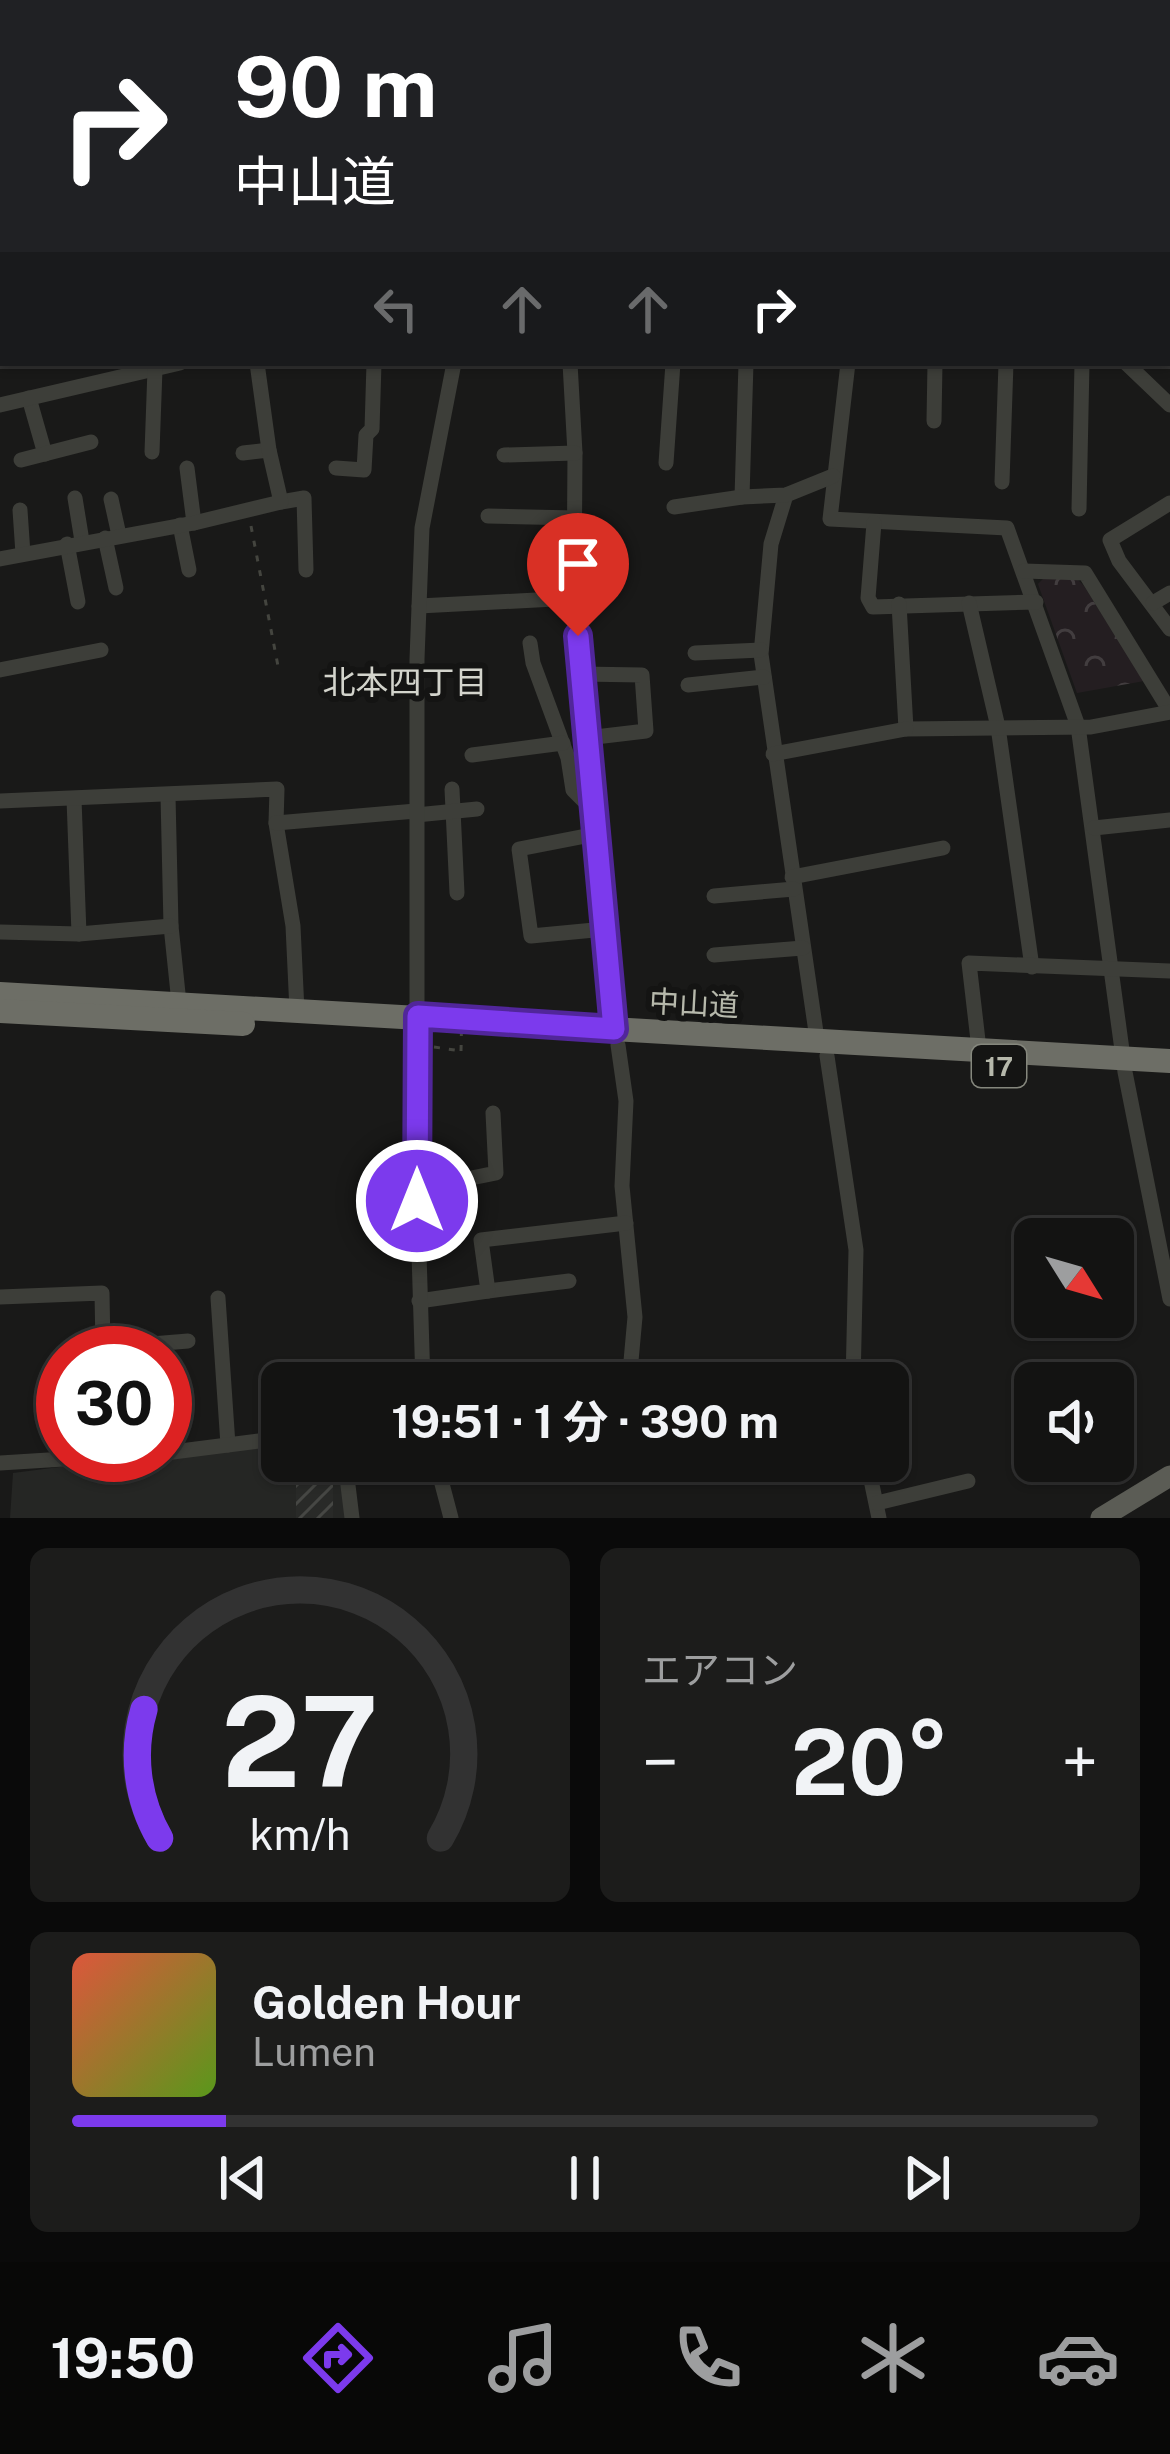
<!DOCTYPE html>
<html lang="ja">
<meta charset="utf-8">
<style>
:root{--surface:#131312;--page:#1c1c1b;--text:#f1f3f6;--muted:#9d9e9f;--line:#323232;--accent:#7c3aed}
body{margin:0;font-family:"Public Sans","Noto Sans JP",sans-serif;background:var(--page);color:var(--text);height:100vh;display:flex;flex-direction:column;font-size:45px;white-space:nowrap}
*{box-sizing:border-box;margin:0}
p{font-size:39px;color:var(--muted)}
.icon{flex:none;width:66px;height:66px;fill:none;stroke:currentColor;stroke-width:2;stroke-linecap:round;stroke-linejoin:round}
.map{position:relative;height:1518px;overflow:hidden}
.panel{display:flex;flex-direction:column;gap:30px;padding:30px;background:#0a0a0a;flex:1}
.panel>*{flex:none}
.hud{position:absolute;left:0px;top:0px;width:1170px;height:366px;box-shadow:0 3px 9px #0004,0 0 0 3px var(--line);background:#202124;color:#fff;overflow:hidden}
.needle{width:78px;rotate:127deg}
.controls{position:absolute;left:1014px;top:1218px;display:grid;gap:24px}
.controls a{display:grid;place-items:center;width:120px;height:120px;border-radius:18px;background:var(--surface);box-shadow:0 3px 9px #0004,0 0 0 3px var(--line);font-size:60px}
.speed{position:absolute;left:36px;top:1326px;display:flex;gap:24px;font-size:60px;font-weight:700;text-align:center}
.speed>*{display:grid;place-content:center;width:156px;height:156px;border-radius:50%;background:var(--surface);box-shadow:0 3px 9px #0004,0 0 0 3px var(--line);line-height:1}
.speed .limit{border:18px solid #d22;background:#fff;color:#111}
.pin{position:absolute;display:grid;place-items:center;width:102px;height:102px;color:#fff;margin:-123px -51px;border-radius:50% 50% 50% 0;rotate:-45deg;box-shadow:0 0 12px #0007}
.pin .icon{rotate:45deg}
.me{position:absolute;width:132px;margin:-66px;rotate:0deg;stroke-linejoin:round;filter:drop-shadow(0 0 9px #0008)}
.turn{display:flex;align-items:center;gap:42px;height:252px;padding:0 36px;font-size:54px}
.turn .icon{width:156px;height:156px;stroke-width:2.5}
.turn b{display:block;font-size:84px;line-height:102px}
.lanes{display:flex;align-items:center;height:114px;padding:0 36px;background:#0003;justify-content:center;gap:60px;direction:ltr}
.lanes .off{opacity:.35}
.big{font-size:90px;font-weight:700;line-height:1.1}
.panel .card{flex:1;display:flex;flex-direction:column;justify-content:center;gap:18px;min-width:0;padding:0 42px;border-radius:18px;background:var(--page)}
.panel .dial{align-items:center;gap:0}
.dial svg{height:312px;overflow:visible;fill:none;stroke:var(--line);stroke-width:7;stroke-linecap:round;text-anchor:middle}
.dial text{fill:var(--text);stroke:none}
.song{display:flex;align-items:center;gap:36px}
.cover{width:144px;height:144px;border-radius:18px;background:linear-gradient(135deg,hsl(10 70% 55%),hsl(90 70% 35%))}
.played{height:12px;border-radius:6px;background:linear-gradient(90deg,var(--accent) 15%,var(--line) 15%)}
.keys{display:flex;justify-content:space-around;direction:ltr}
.heat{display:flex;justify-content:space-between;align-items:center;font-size:66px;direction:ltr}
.panel .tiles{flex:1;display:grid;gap:30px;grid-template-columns:1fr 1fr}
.card:last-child{grid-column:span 2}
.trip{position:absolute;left:261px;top:1362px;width:648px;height:120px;border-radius:18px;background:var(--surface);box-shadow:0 3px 9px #0004,0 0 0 3px var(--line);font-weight:700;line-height:120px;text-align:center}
.dock{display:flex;height:192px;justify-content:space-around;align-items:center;background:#080807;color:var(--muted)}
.dock .icon{width:84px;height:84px}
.dock .on{color:var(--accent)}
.dock b{font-size:54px;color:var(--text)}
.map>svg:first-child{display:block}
.built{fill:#252624}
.park{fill:url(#park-crowns)}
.building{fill:url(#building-hatch)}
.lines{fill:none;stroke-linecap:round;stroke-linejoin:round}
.path{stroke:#44453f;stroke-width:3;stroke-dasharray:6 9;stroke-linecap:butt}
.minor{stroke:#3d3e39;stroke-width:15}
.major{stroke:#5b5c55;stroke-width:21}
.highway{stroke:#6d6e66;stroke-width:24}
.path-bridge{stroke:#44453f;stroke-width:3;stroke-dasharray:6 9;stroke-linecap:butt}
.route-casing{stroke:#51269a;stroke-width:30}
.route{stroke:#7c3aed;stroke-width:21}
.labels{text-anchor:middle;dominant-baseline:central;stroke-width:12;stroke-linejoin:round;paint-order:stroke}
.shield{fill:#141413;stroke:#85877d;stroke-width:3}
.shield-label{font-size:27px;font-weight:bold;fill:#b6b8ab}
.street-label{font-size:30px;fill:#b6b8ab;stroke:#141413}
.neighbourhood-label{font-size:33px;fill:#d3d4cc;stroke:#141413}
</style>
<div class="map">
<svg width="1170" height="1518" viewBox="0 0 1170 1518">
<defs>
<pattern id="park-crowns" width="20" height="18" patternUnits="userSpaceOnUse" patternTransform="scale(3)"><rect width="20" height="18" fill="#241e21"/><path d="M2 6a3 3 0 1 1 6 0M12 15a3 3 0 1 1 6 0" fill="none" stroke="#423d3f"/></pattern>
<pattern id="building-hatch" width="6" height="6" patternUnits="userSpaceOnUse" patternTransform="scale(3)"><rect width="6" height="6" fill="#292a28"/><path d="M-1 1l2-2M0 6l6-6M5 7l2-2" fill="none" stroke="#464744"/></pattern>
</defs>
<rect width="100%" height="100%" fill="#191918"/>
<polygon class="built" points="282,1438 282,1461 345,1461 352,1518 10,1518 13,1473"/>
<polygon class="park" points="1043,579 1077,579 1084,586 1144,681 1077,693 1038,584"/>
<rect class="building" x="296" y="1461" width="37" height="57"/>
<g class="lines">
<g class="path">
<polyline points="251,526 278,666"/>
<polyline points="434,1047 461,1051"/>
</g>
<g class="minor">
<polyline points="853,0 854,3"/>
<polyline points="217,3 217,0"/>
<polyline points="472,3 472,0"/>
<polyline points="634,3 634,0"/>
<polyline points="1011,3 1011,0"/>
<polyline points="1079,3 1079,0"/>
<polyline points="1147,3 1147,0"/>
<polyline points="1167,21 1170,21"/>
<polyline points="0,101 3,102"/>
<polyline points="1167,216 1170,215"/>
<polyline points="1167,359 1170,359"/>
<polyline points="570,363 575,453 574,598 614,1029"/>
<polyline points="848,363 830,519 1007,528 1078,726 1125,1072 1170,1299"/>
<polyline points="1126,363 1170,405"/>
<polyline points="29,398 45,454"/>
<polyline points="0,405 180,363"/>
<polyline points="934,421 935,363"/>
<polyline points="152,452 155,369"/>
<polyline points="243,453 269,450"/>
<polyline points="504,455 575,453"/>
<polyline points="21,460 91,442"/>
<polyline points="666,463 673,363"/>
<polyline points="187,468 194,523"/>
<polyline points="336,468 364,470 366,435 372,429 374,363"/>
<polyline points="1002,482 1006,363"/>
<polyline points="786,495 771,544 761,654 817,1039"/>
<polyline points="742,497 746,363"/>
<polyline points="75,498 82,541"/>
<polyline points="111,499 119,535"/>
<polyline points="281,502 304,498 306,570"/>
<polyline points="1170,503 1110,540 1119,561 1170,629"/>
<polyline points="674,507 742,497 786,495 833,476"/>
<polyline points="1079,509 1082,363"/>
<polyline points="20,510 23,554"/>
<polyline points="488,516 575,518"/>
<polyline points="874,523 868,598 873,607 1036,602"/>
<polyline points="180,525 189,570"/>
<polyline points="105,538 116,588"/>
<polyline points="67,544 78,602"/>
<polyline points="0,559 194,523 281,502 269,450 257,363"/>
<polyline points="1024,571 1085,573 1170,711"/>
<polyline points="969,603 998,727 1032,967"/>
<polyline points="1153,603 1170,593"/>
<polyline points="899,604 906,729 1091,727 1170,712"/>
<polyline points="419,606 574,598"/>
<polyline points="530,643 533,663 568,758 573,790 594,811"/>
<polyline points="695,653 761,650"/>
<polyline points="0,670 101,650"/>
<polyline points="581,674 642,675 646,731 587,738"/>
<polyline points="688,685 764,677"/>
<polyline points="773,754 906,729"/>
<polyline points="472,755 563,743"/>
<polyline points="452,789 457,893"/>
<polyline points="168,796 171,926 179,1003"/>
<polyline points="74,799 79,934"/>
<polyline points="0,801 277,789 276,823 293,926 297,1011"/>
<polyline points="416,815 477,809"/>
<polyline points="276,823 416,811"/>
<polyline points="1094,828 1170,820"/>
<polyline points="596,834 519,849 531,936 605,929"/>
<polyline points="792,877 943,848"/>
<polyline points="714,896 794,889"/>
<polyline points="0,932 79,934 171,926"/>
<polyline points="714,955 803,948"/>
<polyline points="618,1045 626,1101 622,1186 635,1317 629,1383"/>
<polyline points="979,1049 969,963 1170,971"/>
<polyline points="827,1056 856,1250 853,1383"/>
<polyline points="417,1189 496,1173 493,1113"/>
<polyline points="488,1291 569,1281"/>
<polyline points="0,1297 102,1293 103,1348 188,1341"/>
<polyline points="218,1298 228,1445"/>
<polyline points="419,1301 488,1291 481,1240 626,1223"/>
<polyline points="423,1383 417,1189 417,659 422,528 454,363"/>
<polyline points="559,1383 559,1378"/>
<polyline points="735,1383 806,1374 852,1378"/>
<polyline points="165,1453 282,1438"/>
<polyline points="345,1461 352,1518"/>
<polyline points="436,1461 451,1518"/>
<polyline points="746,1461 746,1462"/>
<polyline points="867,1461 879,1518"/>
<polyline points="0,1463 128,1455"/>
<polyline points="877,1503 968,1481"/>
</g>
<polyline class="major" points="1101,1518 1170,1476"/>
<g class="highway">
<polyline points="0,994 1170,1061"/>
<polyline points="0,1011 243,1024"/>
</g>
<polyline class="path-bridge" points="461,1051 462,1005"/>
</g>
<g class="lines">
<defs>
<polyline id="route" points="417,1201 418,1016 614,1029 578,636"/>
</defs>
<use href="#route" class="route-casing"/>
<use href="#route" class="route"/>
</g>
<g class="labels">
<rect class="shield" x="972" y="1045" width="54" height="42" rx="9"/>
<g class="shield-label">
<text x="999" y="1066">17</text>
</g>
<g class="street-label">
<text transform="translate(694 1003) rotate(3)">中山道</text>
</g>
<g class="neighbourhood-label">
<text x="405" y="682">北本四丁目</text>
</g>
</g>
</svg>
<div class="controls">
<a><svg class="needle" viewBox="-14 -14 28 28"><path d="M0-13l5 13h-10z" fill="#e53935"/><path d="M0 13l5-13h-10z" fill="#9d9e9f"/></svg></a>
<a><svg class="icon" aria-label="sound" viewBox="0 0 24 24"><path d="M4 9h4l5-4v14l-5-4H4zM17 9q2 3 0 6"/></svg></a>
</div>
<div class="speed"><div class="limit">30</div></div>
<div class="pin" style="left:578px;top:636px;background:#d93025"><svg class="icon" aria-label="arrive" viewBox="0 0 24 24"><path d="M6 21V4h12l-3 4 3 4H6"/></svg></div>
<svg class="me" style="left:417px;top:1201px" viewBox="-20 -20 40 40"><circle r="17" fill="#7c3aed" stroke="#fff" stroke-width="3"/><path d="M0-11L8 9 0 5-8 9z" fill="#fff"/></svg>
<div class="trip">19:51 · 1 分 · 390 m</div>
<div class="hud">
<div class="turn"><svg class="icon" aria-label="right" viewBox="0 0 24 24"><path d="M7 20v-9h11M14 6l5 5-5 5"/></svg><div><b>90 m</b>中山道</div></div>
<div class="lanes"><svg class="icon off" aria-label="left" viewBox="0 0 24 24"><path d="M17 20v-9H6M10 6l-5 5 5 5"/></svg><svg class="icon off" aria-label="ahead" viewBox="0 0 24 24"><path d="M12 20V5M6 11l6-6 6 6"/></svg><svg class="icon off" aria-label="ahead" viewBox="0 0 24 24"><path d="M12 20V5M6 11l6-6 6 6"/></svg><svg class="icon" aria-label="right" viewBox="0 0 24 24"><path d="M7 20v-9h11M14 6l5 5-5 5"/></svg></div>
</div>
</div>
<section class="panel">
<div class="tiles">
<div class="card dial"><svg viewBox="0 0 100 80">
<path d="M14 69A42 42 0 1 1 86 69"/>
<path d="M14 69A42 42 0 0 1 10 36" stroke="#7c3aed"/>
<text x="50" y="56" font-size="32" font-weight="700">27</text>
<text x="50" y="72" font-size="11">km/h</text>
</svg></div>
<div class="card"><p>エアコン</p>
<div class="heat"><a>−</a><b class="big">20°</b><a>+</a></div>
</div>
<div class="card">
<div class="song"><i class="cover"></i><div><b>Golden Hour</b><p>Lumen</p></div></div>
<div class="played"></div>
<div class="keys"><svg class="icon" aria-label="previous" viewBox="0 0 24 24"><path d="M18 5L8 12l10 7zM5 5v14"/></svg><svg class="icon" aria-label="pause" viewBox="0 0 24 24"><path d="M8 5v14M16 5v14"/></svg><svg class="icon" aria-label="next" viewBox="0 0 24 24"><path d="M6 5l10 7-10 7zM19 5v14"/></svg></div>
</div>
</div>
</section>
<nav class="dock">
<b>19:50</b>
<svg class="icon on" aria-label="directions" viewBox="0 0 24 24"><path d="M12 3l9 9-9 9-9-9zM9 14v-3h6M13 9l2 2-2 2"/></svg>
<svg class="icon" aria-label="music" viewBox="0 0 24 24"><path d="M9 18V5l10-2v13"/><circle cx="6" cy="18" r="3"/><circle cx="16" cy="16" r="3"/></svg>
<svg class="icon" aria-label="phone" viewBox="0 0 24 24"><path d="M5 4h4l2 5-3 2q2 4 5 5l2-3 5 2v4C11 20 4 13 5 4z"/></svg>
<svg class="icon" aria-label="climate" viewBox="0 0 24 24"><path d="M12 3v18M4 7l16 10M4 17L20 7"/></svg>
<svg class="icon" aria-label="car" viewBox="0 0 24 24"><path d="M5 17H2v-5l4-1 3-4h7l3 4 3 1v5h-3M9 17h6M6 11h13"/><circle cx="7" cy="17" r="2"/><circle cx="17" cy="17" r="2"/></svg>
</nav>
